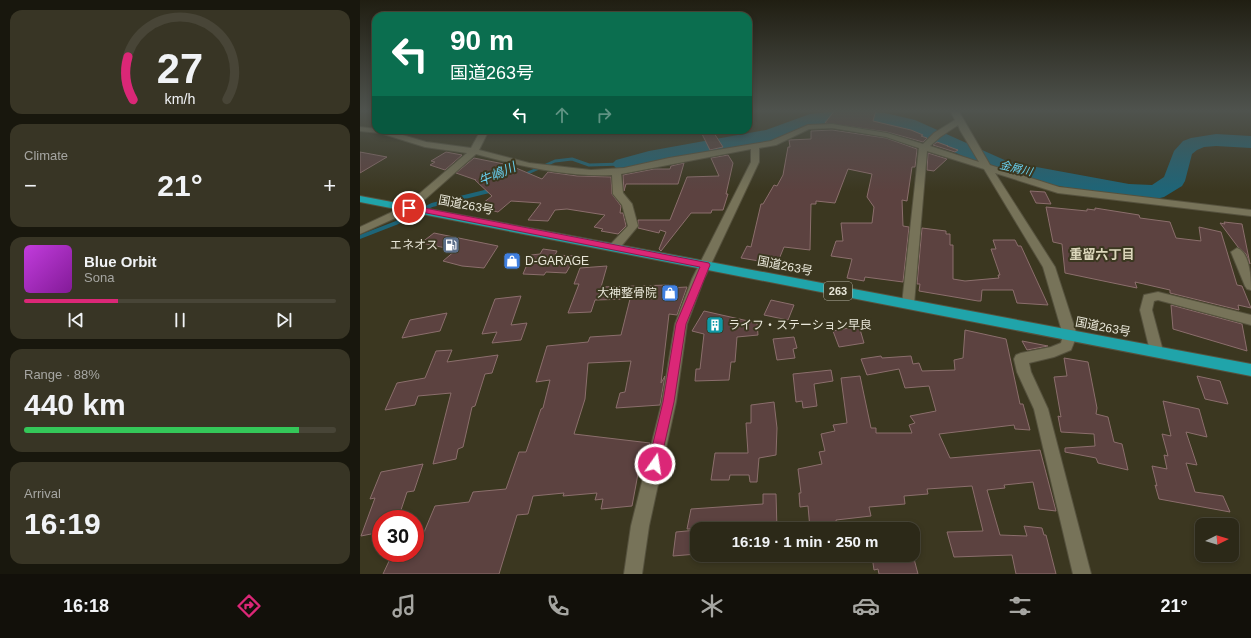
<!DOCTYPE html>
<meta charset="utf-8">
<style>
:root{--surface:#2c2918;--page:#383525;--text:#f1f3f6;--muted:#a6a6a2;--line:#484537;--accent:#db2777}
body{margin:0;font-family:Arial,"Noto Sans JP",sans-serif;background:var(--page);color:var(--text);height:100vh;display:flex;flex-direction:column;font-size:15px;white-space:nowrap}
*{box-sizing:border-box;margin:0}
p{font-size:13px;color:var(--muted)}
.icon{flex:none;width:22px;height:22px;fill:none;stroke:currentColor;stroke-width:2;stroke-linecap:round;stroke-linejoin:round}
.map{position:relative;flex:1;overflow:hidden}
.drawer{display:flex;flex-direction:column;gap:10px;padding:10px;background:#18170d;width:360px}
.drawer>*{flex:none}
.guide{position:absolute;left:12px;top:12px;width:380px;height:122px;border-radius:12px;box-shadow:0 2px 6px #0003,0 0 0 1px var(--line);background:#0b6e4f;color:#fff;overflow:hidden}
.needle{width:26px;rotate:85deg}
.buttons{position:absolute;left:835px;top:518px;display:grid;gap:8px}
.buttons a{display:grid;place-items:center;width:44px;height:44px;border-radius:8px;background:var(--surface);box-shadow:0 2px 6px #0003,0 0 0 1px var(--line);font-size:20px}
.speed{position:absolute;left:12px;top:510px;display:flex;gap:8px;font-size:20px;font-weight:700;text-align:center}
.speed>*{display:grid;place-content:center;width:52px;height:52px;border-radius:50%;background:var(--surface);box-shadow:0 2px 6px #0003,0 0 0 1px var(--line);line-height:1}
.speed .limit{border:6px solid #d22;background:#fff;color:#111}
.pin{position:absolute;display:grid;place-items:center;width:34px;height:34px;color:#fff;margin:-17px;border:2px solid #fff;border-radius:50%;box-shadow:0 1px 4px #0007}
.me{position:absolute;width:44px;margin:-22px;rotate:13deg;stroke-linejoin:round;filter:drop-shadow(0 0 3px #0008)}
.turn{display:flex;align-items:center;gap:14px;height:84px;padding:0 12px;font-size:18px}
.turn .icon{width:52px;height:52px;stroke-width:2.5}
.turn b{display:block;font-size:28px;line-height:34px}
.lanes{display:flex;align-items:center;height:38px;padding:0 12px;background:#0003;justify-content:center;gap:20px;direction:ltr}
.lanes .off{opacity:.35}
.big{font-size:30px;font-weight:600;line-height:1.1}
.drawer .card{flex:1;display:flex;flex-direction:column;justify-content:center;gap:6px;min-width:0;padding:0 14px;border-radius:12px;background:var(--page)}
.drawer .dial{align-items:center;gap:0}
.dial svg{height:104px;overflow:visible;fill:none;stroke:var(--line);stroke-width:7;stroke-linecap:round;text-anchor:middle}
.dial text{fill:var(--text);stroke:none}
.song{display:flex;align-items:center;gap:12px}
.cover{width:48px;height:48px;border-radius:6px;background:linear-gradient(135deg,hsl(290 70% 55%),hsl(290 70% 35%))}
.played{height:4px;border-radius:2px;background:linear-gradient(90deg,var(--accent) 30%,var(--line) 30%)}
.keys{display:flex;justify-content:space-around;direction:ltr}
.heat{display:flex;justify-content:space-between;align-items:center;font-size:22px;direction:ltr}
.charge{height:6px;border-radius:3px;background:linear-gradient(90deg,#34c759 88%,var(--line) 0)}
.trip{position:absolute;left:330px;top:522px;width:230px;height:40px;border-radius:12px;background:var(--surface);box-shadow:0 2px 6px #0003,0 0 0 1px var(--line);font-weight:600;line-height:40px;text-align:center}
.dock{display:flex;height:64px;justify-content:space-around;align-items:center;background:#12100a;color:var(--muted)}
.dock .icon{width:28px;height:28px}
.dock .selected{color:var(--accent)}
.dock b{font-size:18px;color:var(--text)}
main{display:flex;flex:1;min-height:0}
.map>svg:first-child{display:block}
.lines{fill:none;stroke-linecap:round;stroke-linejoin:round}
.stream-far1{stroke:#1e6578;stroke-width:3}
.stream{stroke:#1e6578;stroke-width:4}
.river{fill:#1e6578;fill-rule:evenodd}
.building{fill:#5c4240;stroke:#8b6e6c}
.minor-casing{stroke:#56523e;stroke-width:2}
.highway-casing{stroke:#56523e;stroke-width:2}
.minor{fill:#777359;fill-rule:evenodd}
.highway{fill:#20a4aa;fill-rule:evenodd}
.route{fill:#db2777;stroke:#8e194d}
.labels{text-anchor:middle;dominant-baseline:central;stroke-width:4;stroke-linejoin:round;paint-order:stroke}
.far-water-label{font-size:11px;font-style:italic;fill:#67ceed;stroke:#3b3720}
.shield{fill:#3b3720;stroke:#b5b2a2;stroke-width:1}
.shield-label{font-size:11px;font-weight:bold;fill:#e9e7d9}
.street-label{font-size:12px;fill:#e9e7d9;stroke:#3b3720}
.poi-label{font-size:12px;fill:#e9e7d9;stroke:#3b3720;text-anchor:end}
.water-label{font-size:13px;font-style:italic;fill:#67ceed;stroke:#3b3720}
.neighbourhood-label{font-size:13px;font-weight:bold;fill:#dcd7bb;stroke:#3b3720}
</style>
<main>
<section class="drawer">
<div class="card dial"><svg viewBox="0 0 100 80">
<path d="M14 69A42 42 0 1 1 86 69"/>
<path d="M14 69A42 42 0 0 1 10 36" stroke="#db2777"/>
<text x="50" y="56" font-size="32" font-weight="700">27</text>
<text x="50" y="72" font-size="11">km/h</text>
</svg></div>
<div class="card"><p>Climate</p>
<div class="heat"><a>−</a><b class="big">21°</b><a>+</a></div>
</div>
<div class="card">
<div class="song"><i class="cover"></i><div><b>Blue Orbit</b><p>Sona</p></div></div>
<div class="played"></div>
<div class="keys"><svg class="icon" aria-label="previous" viewBox="0 0 24 24"><path d="M18 5L8 12l10 7zM5 5v14"/></svg><svg class="icon" aria-label="pause" viewBox="0 0 24 24"><path d="M8 5v14M16 5v14"/></svg><svg class="icon" aria-label="next" viewBox="0 0 24 24"><path d="M6 5l10 7-10 7zM19 5v14"/></svg></div>
</div>
<div class="card"><p>Range · 88%</p><b class="big">440 km</b><div class="charge"></div></div>
<div class="card"><p>Arrival</p><b class="big">16:19</b></div>
</section>
<div class="map">
<svg width="891" height="574" viewBox="0 0 891 574">
<rect width="100%" height="100%" fill="#3b3720"/>
<g class="lines">
<g class="stream-far1">
<polyline points="161,176 195,161 212,159 229,165 263,164"/>
<polyline points="129,191 133,190"/>
</g>
<polyline class="stream" points="0,237 36,223 72,205 133,190"/>
<polygon class="river" points="488,110 525,113 555,120 649,162 769,184 792,185 804,177 814,151 823,141 831,138 856,134 891,136 891,148 856,146 844,147 837,150 832,154 825,181 822,186 804,197 796,199 769,198 681,183 635,171 542,128 494,120 453,125 410,141 291,163 263,170 256,168 252,164 256,160 289,151 406,130 450,114"/>
</g>
<g class="building">
<polygon points="475,110 516,110 513,121 551,130 563,135 561,136 567,138 563,142 527,132 465,123"/>
<polygon points="340,130 352,130 363,147 350,150"/>
<polygon points="472,130 526,138 557,149 555,167 552,167 547,201 542,200 543,226 549,227 543,282 505,277 504,281 487,278 492,259 471,256 476,241 483,241 481,223 512,223 514,207 507,197 512,174 488,169 475,203 456,201 456,204 451,204 450,250 424,247 417,264 381,258 387,246 391,247 401,204 403,204 414,185 417,186 423,175 428,147 430,147 429,140 451,139 451,131"/>
<polygon points="577,142 588,146 587,146 598,150 595,152 573,145"/>
<polygon points="0,152 27,157 0,173"/>
<polygon points="86,152 102,155 85,170 70,165 75,162 71,161"/>
<polygon points="568,153 587,159 574,171 567,170"/>
<polygon points="368,155 373,163 366,194 368,194 363,210 352,210 351,213 331,213 301,251 299,249 306,232 300,230 299,233 278,228 278,220 310,220 327,177 359,176 351,158"/>
<polygon points="114,158 149,165 182,179 188,172 217,176 251,177 252,194 261,206 260,213 263,213 266,226 258,234 241,231 243,229 234,227 245,215 207,209 195,210 188,221 168,220 181,203 151,201 138,212 118,207 132,196 115,180 116,180 96,173"/>
<polygon points="324,163 318,184 266,184 264,191 263,175 294,169 310,169 311,166"/>
<polygon points="670,191 685,192 691,204 676,203"/>
<polygon points="686,207 727,211 727,209 735,210 735,208 779,215 780,218 810,222 816,238 841,241 839,227 861,232 877,285 882,286 891,308 878,305 879,310 810,293 810,290 775,282 777,288 705,273 702,244 693,242"/>
<polygon points="864,222 882,224 890,264 886,254 878,247 860,223 865,224"/>
<polygon points="562,228 586,231 586,234 590,234 590,245 593,245 593,279 605,281 639,278 638,275 640,275 631,249 636,249 633,240 655,240 658,246 661,246 688,305 657,303 653,290 622,290 621,301 618,301 559,291 560,284 557,284"/>
<polygon points="74,233 138,246 124,268 102,266 83,261 96,250 61,243"/>
<polygon points="183,249 197,251 195,255 216,256 206,273 186,272 184,275 163,274 171,255 180,254"/>
<polygon points="247,266 241,287 309,285 308,288 327,287 317,315 309,314 301,383 305,376 300,405 256,408 260,393 265,392 271,361 228,363 225,399 214,434 290,443 284,463 280,463 272,506 241,509 243,499 235,500 237,493 203,496 204,493 173,496 168,514 157,515 139,574 23,574 30,559 54,556 75,506 109,502 113,492 146,489 159,452 166,452 181,409 183,408 190,380 176,382 187,346 228,342 230,337 261,335 270,299 235,300 231,312 208,313 219,284 214,284 220,268"/>
<polygon points="161,296 151,325 167,323 161,340 132,343 137,332 122,334 135,299"/>
<polygon points="411,300 434,305 428,320 404,315"/>
<polygon points="811,305 882,324 887,351 813,329"/>
<polygon points="344,311 397,323 398,335 377,337 375,362 371,362 369,380 335,381 336,369 340,369 344,334 332,331"/>
<polygon points="87,313 80,331 42,338 50,320"/>
<polygon points="499,326 504,343 479,347 473,331"/>
<polygon points="605,330 646,339 660,404 663,404 670,430 655,429 654,425 579,434 590,458 680,450 696,511 679,509 673,482 644,485 645,488 627,490 640,535 667,536 664,526 682,528 684,535 686,535 696,574 656,574 652,555 594,557 587,532 623,531 612,486 567,489 568,494 544,496 545,504 509,507 511,516 476,520 477,529 450,529 448,506 440,507 439,493 441,493 438,469 462,464 459,452 465,451 461,434 475,431 473,425 487,423 481,378 500,376 511,428 516,428 516,433 552,433 549,425 555,423 550,416 576,411 569,386 545,388 539,369 507,375 501,359 521,356 522,358 551,356 553,364 559,363 562,371 595,370 594,360 603,358"/>
<polygon points="434,337 437,348 433,349 435,358 417,360 413,339"/>
<polygon points="662,341 688,346 667,350"/>
<polygon points="92,350 87,362 138,355 132,373 125,374 115,406 112,407 103,447 98,449 96,459 73,464 91,393 58,396 55,405 25,410 37,383 65,378 76,351"/>
<polygon points="704,358 728,362 737,408 736,414 748,417 754,442 762,444 768,470 738,463 736,458 705,452 705,448 735,446 734,434 701,432 698,416 701,417 694,377 707,376"/>
<polygon points="471,370 473,381 454,384 457,406 443,408 442,401 436,402 433,374"/>
<polygon points="837,376 860,381 868,404 845,399"/>
<polygon points="803,401 839,409 847,437 826,432 837,465 826,463 835,492 863,496 870,512 799,499 795,485 797,486 792,466 807,469 804,455 808,456 802,434 811,436"/>
<polygon points="414,402 417,428 416,455 399,458 397,482 390,482 389,475 370,475 369,480 351,480 355,453 388,453 386,423 391,423 391,405"/>
<polygon points="63,464 54,491 47,492 38,519 21,519 21,532 1,536 15,498 10,499 21,472"/>
<polygon points="403,494 416,494 417,529 327,529 331,509 403,504"/>
<polygon points="337,530 337,554 313,556 316,532"/>
<polygon points="553,555 558,574 519,574 518,569 514,570 512,556"/>
</g>
<g class="lines">
<defs>
<g id="minor">
<path d="M590,110H598L630,165L699,187L891,210V216L698,193L635,173L695,267L717,335L711,350L694,357L669,363L671,372L688,409L731,574H713L674,409L657,372L654,359L656,355L661,353L691,347L701,343L703,335L683,267L624,169L567,151L554,304L552,307H544L542,304L559,148L526,137L472,128L449,129L416,145L399,148V162L344,279L327,324L316,402L289,526L282,574H264L271,526L302,402L315,324L332,279L391,162V149L261,174L263,193L272,204L278,226L258,250L254,251L248,247L268,226L262,205L253,194L252,175C205,177 160,166 116,154L53,210L0,234V227L45,206L107,153L65,147L20,133L0,131V127L26,130L66,142L111,148L121,130H129L119,150L169,163L231,170L264,168L309,158L411,141L448,125L472,124L527,133L563,144L574,133L595,120ZM598,125L600,130L619,162L570,146L580,137Z"/>
<path d="M877,248C890,252 891,279 891,290L887,289L885,286L871,252Z"/>
<polygon points="798,292 891,315 891,325 798,300 794,301 792,310 803,351 801,355 796,356 791,355 780,310 784,295"/>
</g>
<polygon id="highway" points="0,196 891,364 891,376 0,202"/>
</defs>
<use href="#minor" class="minor-casing"/>
<use href="#highway" class="highway-casing"/>
<use href="#minor" class="minor"/>
<use href="#highway" class="highway"/>
</g>
<linearGradient id="sky" x2="0" y2="1"><stop stop-color="#201e12"/><stop offset="0.58" stop-color="#4f534e"/><stop offset="1" stop-color="#4f534e" stop-opacity="0"/></linearGradient>
<rect width="891" height="191" fill="url(#sky)"/>
<polygon class="route" points="49,205 349,263 350,265 326,324 314,402 299,468 295,470 290,468 288,464 303,402 316,324 340,267 46,209 46,206"/>
<defs>
<symbol id="fuel-square" viewBox="-11 -11 22 22"><rect x="-9" y="-9" width="18" height="18" rx="4" fill="#5c6f8a" stroke="#3b3720"/><path d="M-5.5-6h7V0h2V4h1.3V-2.5L3-4.5l.8-.8L6-3V5H2.5V1h-1V6h-7ZM-4.2-4.7v3.2H.2V-4.7Z" fill="#fff"/></symbol>
<symbol id="shop-square" viewBox="-11 -11 22 22"><rect x="-9" y="-9" width="18" height="18" rx="4" fill="#3f7fe0" stroke="#3b3720"/><path d="M-5-2.5h2.3a2.7 3.5 0 0 1 5.4 0H5L5.5 6h-11ZM-1.5-2.5h3a1.5 2.3 0 0 0-3 0Z" fill="#fff"/></symbol>
<symbol id="building-square" viewBox="-11 -11 22 22"><rect x="-9" y="-9" width="18" height="18" rx="4" fill="#0f9aa8" stroke="#3b3720"/><path d="M-4-6H4V6H1V3H-1V6H-4ZM-2.5-4.3h1.7v1.8h-1.7ZM.8-4.3h1.7v1.8H.8ZM-2.5-1h1.7V.8h-1.7ZM.8-1h1.7V.8H.8Z" fill="#fff"/></symbol>
</defs>
<g fill-rule="evenodd">
<use href="#fuel-square" x="81" y="235" width="20" height="20"/>
<use href="#shop-square" x="142" y="251" width="20" height="20"/>
<use href="#shop-square" x="300" y="283" width="20" height="20"/>
<use href="#building-square" x="345" y="315" width="20" height="20"/>
</g>
<g class="labels">
<g class="far-water-label">
<text transform="translate(656 168) rotate(13)">金屑川</text>
</g>
<rect class="shield" x="464" y="282" width="28" height="18" rx="3"/>
<g class="shield-label">
<text x="478" y="291">263</text>
</g>
<g class="street-label">
<text transform="translate(106 205) rotate(11)">国道263号</text>
<text transform="translate(425 266) rotate(11)">国道263号</text>
<text transform="translate(743 327) rotate(11)">国道263号</text>
</g>
<g class="poi-label">
<text x="78" y="245">エネオス</text>
<text x="165" y="261" text-anchor="start">D-GARAGE</text>
<text x="297" y="293">大神整骨院</text>
<text x="368" y="325" text-anchor="start">ライフ・ステーション早良</text>
</g>
<g class="water-label">
<text transform="translate(137 174) rotate(-24)">牛嶋川</text>
</g>
<g class="neighbourhood-label">
<text x="742" y="254">重留六丁目</text>
</g>
</g>
</svg>
<div class="buttons">
<a><svg class="needle" viewBox="-14 -14 28 28"><path d="M0-13l5 13h-10z" fill="#e53935"/><path d="M0 13l5-13h-10z" fill="#a6a6a2"/></svg></a>
</div>
<div class="speed"><div class="limit">30</div></div>
<div class="pin" style="left:49px;top:208px;background:#d93025"><svg class="icon" aria-label="arrive" viewBox="0 0 24 24"><path d="M6 21V4h12l-3 4 3 4H6"/></svg></div>
<svg class="me" style="left:295px;top:464px" viewBox="-20 -20 40 40"><circle r="17" fill="#db2777" stroke="#fff" stroke-width="3"/><path d="M0-11L8 9 0 5-8 9z" fill="#fff"/></svg>
<div class="trip">16:19 · 1 min · 250 m</div>
<div class="guide">
<div class="turn"><svg class="icon" aria-label="left" viewBox="0 0 24 24"><path d="M17 20v-9H6M10 6l-5 5 5 5"/></svg><div><b>90 m</b>国道263号</div></div>
<div class="lanes"><svg class="icon" aria-label="left" viewBox="0 0 24 24"><path d="M17 20v-9H6M10 6l-5 5 5 5"/></svg><svg class="icon off" aria-label="ahead" viewBox="0 0 24 24"><path d="M12 20V5M6 11l6-6 6 6"/></svg><svg class="icon off" aria-label="right" viewBox="0 0 24 24"><path d="M7 20v-9h11M14 6l5 5-5 5"/></svg></div>
</div>
</div>
</main>
<nav class="dock">
<b>16:18</b>
<svg class="icon selected" aria-label="directions" viewBox="0 0 24 24"><path d="M12 3l9 9-9 9-9-9zM9 14v-3h6M13 9l2 2-2 2"/></svg>
<svg class="icon" aria-label="music" viewBox="0 0 24 24"><path d="M9 18V5l10-2v13"/><circle cx="6" cy="18" r="3"/><circle cx="16" cy="16" r="3"/></svg>
<svg class="icon" aria-label="phone" viewBox="0 0 24 24"><path d="M5 4h4l2 5-3 2q2 4 5 5l2-3 5 2v4C11 20 4 13 5 4z"/></svg>
<svg class="icon" aria-label="climate" viewBox="0 0 24 24"><path d="M12 3v18M4 7l16 10M4 17L20 7"/></svg>
<svg class="icon" aria-label="car" viewBox="0 0 24 24"><path d="M5 17H2v-5l4-1 3-4h7l3 4 3 1v5h-3M9 17h6M6 11h13"/><circle cx="7" cy="17" r="2"/><circle cx="17" cy="17" r="2"/></svg>
<svg class="icon" aria-label="filters" viewBox="0 0 24 24"><path d="M4 7h16M4 17h16"/><circle cx="9" cy="7" r="2"/><circle cx="15" cy="17" r="2"/></svg>
<b>21°</b>
</nav>
